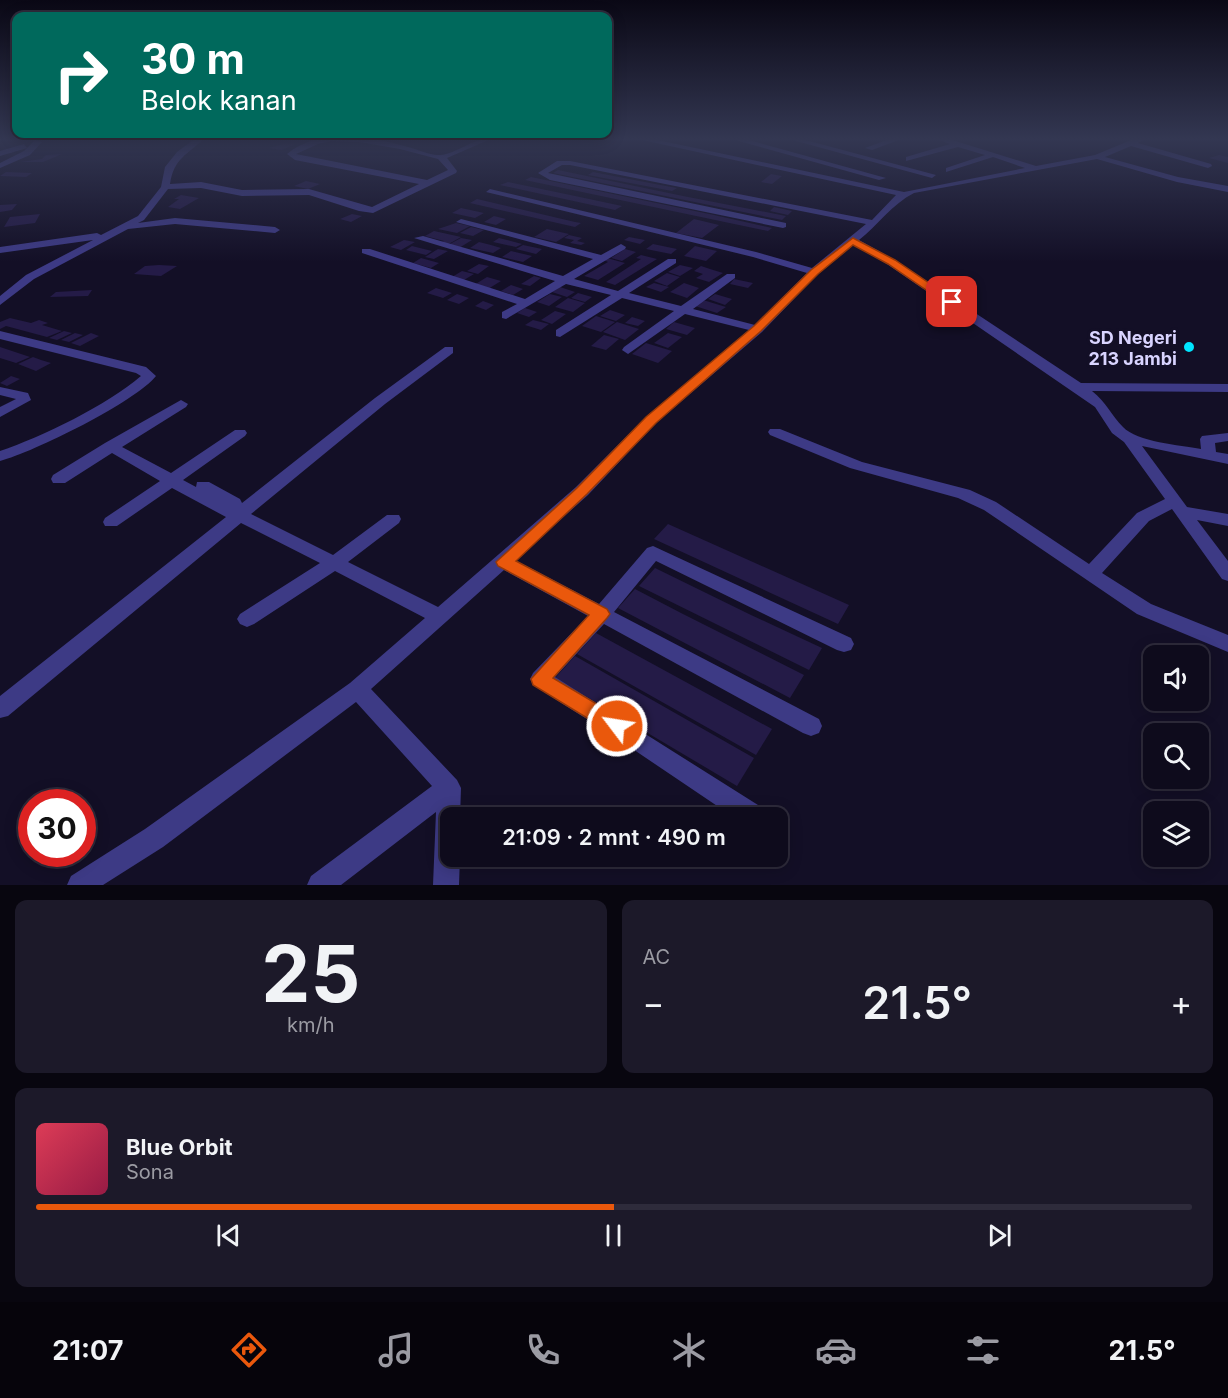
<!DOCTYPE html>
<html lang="id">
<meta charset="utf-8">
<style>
:root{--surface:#0e0b1c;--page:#1c1929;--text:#f1f3f6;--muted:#9b9ba3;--line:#2e2b3b;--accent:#ea580c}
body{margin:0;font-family:Inter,sans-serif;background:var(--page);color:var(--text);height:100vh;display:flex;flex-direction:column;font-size:22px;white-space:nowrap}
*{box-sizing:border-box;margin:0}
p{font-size:20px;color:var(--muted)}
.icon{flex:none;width:33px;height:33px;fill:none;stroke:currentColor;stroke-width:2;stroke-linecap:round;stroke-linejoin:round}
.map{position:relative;height:885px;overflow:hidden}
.side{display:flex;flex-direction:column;gap:15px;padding:15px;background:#08060f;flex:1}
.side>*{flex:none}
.guide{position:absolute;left:12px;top:12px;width:600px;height:126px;border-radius:12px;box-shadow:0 3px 15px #0003,0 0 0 2px var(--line);background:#00695c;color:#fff;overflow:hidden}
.buttons{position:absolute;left:1143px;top:645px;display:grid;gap:12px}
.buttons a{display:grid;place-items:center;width:66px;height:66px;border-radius:12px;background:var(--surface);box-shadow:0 3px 15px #0003,0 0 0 2px var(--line);font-size:30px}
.speed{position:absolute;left:18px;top:789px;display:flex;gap:12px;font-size:30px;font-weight:700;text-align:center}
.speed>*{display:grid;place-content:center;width:78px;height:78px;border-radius:50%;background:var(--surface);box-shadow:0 3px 15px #0003,0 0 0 2px var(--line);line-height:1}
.speed .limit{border:9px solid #d22;background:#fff;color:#111}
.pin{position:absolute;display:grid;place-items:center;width:51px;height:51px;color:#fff;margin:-26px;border-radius:12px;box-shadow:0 3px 9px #0006}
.me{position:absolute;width:66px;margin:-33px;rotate:301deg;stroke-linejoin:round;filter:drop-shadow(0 0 4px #0008)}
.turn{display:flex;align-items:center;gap:21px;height:126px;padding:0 30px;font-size:27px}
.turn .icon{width:78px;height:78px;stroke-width:2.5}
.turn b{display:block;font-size:42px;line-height:51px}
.big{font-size:45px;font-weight:600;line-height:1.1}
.side .tile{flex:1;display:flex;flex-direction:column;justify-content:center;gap:9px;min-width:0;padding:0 21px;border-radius:12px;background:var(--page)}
.side .dial{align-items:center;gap:0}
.dial b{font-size:78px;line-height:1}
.song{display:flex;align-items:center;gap:18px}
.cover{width:72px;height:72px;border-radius:9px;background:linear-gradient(135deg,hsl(350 70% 55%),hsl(340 70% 35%))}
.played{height:6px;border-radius:3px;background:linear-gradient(90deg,var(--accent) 50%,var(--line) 50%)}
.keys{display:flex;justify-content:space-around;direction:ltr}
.heat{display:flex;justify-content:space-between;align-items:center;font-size:33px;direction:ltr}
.side .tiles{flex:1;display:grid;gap:15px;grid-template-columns:1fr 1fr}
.tile:last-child{grid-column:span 2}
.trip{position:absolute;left:440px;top:807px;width:348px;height:60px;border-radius:12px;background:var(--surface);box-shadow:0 3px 15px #0003,0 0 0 2px var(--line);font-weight:600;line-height:60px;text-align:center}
.tab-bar{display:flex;height:96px;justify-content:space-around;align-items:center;background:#06040b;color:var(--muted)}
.tab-bar .icon{width:42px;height:42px}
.tab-bar .selected{color:var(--accent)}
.tab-bar b{font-size:27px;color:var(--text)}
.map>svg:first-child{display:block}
.building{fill:#241b47}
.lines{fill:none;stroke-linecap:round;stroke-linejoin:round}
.minor{fill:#3d3a85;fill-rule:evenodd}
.route{fill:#ea580c;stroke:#983908;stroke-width:1.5}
.poi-dot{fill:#00e5ff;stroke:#130f26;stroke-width:2}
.labels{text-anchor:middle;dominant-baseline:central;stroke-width:6;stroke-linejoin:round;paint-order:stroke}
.poi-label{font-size:18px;font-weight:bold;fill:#d9d4ff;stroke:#130f26;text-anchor:end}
</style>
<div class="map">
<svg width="1228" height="885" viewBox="0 0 1228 885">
<rect width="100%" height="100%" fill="#130f26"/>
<g class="building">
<polygon points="287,143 295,144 282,150 269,148"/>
<polygon points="62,154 43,162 20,162 42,159 46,155"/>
<polygon points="1219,155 1228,157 1228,163 1209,158"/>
<polygon points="558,170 683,196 786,216 782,220 553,173"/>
<polygon points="6,172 32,173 26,177 0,176"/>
<polygon points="593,172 655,184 677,188 672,191 588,175"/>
<polygon points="771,174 782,176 772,184 761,182"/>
<polygon points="531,177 714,215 772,228 768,231 525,180"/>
<polygon points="306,181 320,184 308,189 294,186"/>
<polygon points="508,182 575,196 622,206 615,210 500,185"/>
<polygon points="181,195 199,198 180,209 168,207 179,199 174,199"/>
<polygon points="477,199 575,222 581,223 575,227 470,203"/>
<polygon points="17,204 12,210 0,212 0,205"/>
<polygon points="774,207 792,211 788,215 770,211"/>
<polygon points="461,208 484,213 475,218 452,213"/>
<polygon points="40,214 35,223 4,227 10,217"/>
<polygon points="352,214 362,216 351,222 340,219"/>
<polygon points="494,216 506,219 496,225 484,222"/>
<polygon points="694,219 719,225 702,238 676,233"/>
<polygon points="456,223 470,226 457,233 438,229"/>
<polygon points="471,227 484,230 473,236 460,233"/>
<polygon points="547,229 569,234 556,242 534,237"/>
<polygon points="434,231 461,237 447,245 440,243 444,241 425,236"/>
<polygon points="569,235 582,238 577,241 585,243 581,245 570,243 574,240 564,238"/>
<polygon points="629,237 645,240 640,244 624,240"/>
<polygon points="461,238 472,240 459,248 448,245"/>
<polygon points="499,238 522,244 516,247 493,242"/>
<polygon points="404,240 415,242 401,250 390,247"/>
<polygon points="479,242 491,245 501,248 493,253 470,248"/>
<polygon points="653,244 677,249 671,254 646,249"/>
<polygon points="523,245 542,249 536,254 516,249"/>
<polygon points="412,246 432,251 426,255 406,250"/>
<polygon points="695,246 717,251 706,261 684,256"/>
<polygon points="438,249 448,251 434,259 425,257"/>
<polygon points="625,249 636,252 622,261 611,258"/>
<polygon points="511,251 532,256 523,262 502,257"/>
<polygon points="641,255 657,259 615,285 606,282 641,259 636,258"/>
<polygon points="421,258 439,263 431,268 413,263"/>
<polygon points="607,258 625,263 598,280 584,276 608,262 604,260"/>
<polygon points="479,264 489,266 478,274 467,271"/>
<polygon points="159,265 177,266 161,276 134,274 145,266"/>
<polygon points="680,265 693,268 680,276 668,272"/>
<polygon points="701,266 710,269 723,273 709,282 696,278 703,274 694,271"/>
<polygon points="462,271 474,274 464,280 452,277"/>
<polygon points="667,273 680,277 667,286 654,281"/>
<polygon points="534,276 541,278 530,286 521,284"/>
<polygon points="487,277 501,281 488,289 474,285"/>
<polygon points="734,279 753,283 748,288 730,284"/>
<polygon points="654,283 669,287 661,292 646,287"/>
<polygon points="684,283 699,288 687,298 670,292"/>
<polygon points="511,285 523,289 513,295 501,291"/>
<polygon points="560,287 575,292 567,297 552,292"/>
<polygon points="436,288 452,293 443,298 427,293"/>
<polygon points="92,290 88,296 50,297 56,292"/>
<polygon points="578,293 592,297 585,302 571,298"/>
<polygon points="457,294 469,298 459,304 447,300"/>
<polygon points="550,294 562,297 549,306 537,302"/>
<polygon points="715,294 732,299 725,305 708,299"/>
<polygon points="568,298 585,303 573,312 555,307"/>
<polygon points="703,300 726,307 717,313 695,306"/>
<polygon points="483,301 494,305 486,310 475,306"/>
<polygon points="525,308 537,312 529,317 517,313"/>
<polygon points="610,310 625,315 616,321 600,316"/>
<polygon points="555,311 566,314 552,324 541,320"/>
<polygon points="596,316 615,322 601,332 582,326"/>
<polygon points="632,317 645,321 638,326 625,323"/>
<polygon points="10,318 31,323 39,320 48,323 42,325 62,331 47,337 6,326 0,329 0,322"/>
<polygon points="533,320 549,324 541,330 525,325"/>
<polygon points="617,322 639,329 625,340 603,332"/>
<polygon points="674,322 695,328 687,335 666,329"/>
<polygon points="64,331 72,333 57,340 49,338"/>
<polygon points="75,333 83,335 69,342 61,340"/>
<polygon points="91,333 99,336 80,346 71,343"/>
<polygon points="668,333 682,337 668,348 654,343"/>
<polygon points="604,335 619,339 606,350 591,346"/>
<polygon points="646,343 672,351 658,363 632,354"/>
<polygon points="0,347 30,357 16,363 0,358"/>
<polygon points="33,357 41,360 51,363 36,371 18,364"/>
<polygon points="11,376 20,379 7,386 0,383"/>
<polygon points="668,524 735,554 849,605 838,624 654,539"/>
<polygon points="655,568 751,615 822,648 809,670 639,586"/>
<polygon points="635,589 681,613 804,675 790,698 618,608"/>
<polygon points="596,633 772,729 756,755 577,654"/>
<polygon points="575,656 754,758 737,786 555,678"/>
</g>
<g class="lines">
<g class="minor">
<path d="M196,138H205C187,155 174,158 170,184L201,182L242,190L309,189L372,207L419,184L295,160L287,154C319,127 372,137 408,147C417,149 431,156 440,155C457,154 472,138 493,138L447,158L457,171L456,173L373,213L359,211L309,195L242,196L201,188L168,189L144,220L138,223L175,218L275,227L280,230L275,233L175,224L128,229L34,279L0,305V296L26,275L93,240L0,253V247L97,233L101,235L138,216L161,187L165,167L177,152ZM331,141L359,142L400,149L438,159L448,170L427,180L296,154L318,144Z"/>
<path d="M633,138H648L904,192L1025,168L993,157L946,172V168L985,155L958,147L906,161V157L950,144L934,138H946L1036,166L1095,155L1136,138H1147L1138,143L1211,164L1212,166L1208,168L1131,146L1105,157L1178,177L1228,186V192L1177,182L1097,159L914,193C892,204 878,225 859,240L895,260L1081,383L1228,384V392L1092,391C1107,403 1111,415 1123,427C1137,442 1180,445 1201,449L1200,439L1202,436L1228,433V441L1215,443L1216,452L1228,454V464L1142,446L1187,507L1228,514V526L1197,520L1228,561V581L1222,579L1172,509L1149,521L1102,573L1151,604L1228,635V652L1137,614L984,510L958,498L850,468L770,435L768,432L770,429H780L862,462L970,490L996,502L1089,564L1137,513L1165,499L1124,442L1112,433L1095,407L887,264L853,245L818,274L762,332L656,423L588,495L515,560L599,604L647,548L653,546L851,638L854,644L851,650L844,652L837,650L656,561L614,612L819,719L822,726L819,733L811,736L803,733L604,624L555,677L758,805L761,813L759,818H735L609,733L533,685L530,679L533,673L588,616L504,570L371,689L457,780L461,788L460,818H450V856H460L459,885H433L436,812L341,885H307L311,876L432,786L356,702L163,847L103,885H67L71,876L145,829L350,683L425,618L335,571L254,624L247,627L240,624L237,619L240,614L320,563L241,523L8,716L0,718V696L226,517L172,488L117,526H105L103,522L105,518L160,481L112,453L65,483H53L51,479L53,475L105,443L181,400L188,404L186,407L122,447L171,473L235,430H245L247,433L245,436L183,480L196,487L197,482H209L240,499L242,503L375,398L445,347H453V353L385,404L251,514L333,555L387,515H399L401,519L399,523L348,562L438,607L576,487L646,417L749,330L685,314L628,354L622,350L624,347L674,311L622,298L560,337L556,336V330L611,295L566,284L506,319L502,318V312L517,304L362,253V249H370L525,299L555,281L414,238L423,236L563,276L593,259L456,222L461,219L601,255L621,244L626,247L625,249L574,279L618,291L668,259H676V263L629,293L681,306L727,274H735V278L693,309L755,325L807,273L753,257L486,192L490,189L756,252L812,268L866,224L570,165H562L548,173L786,223V227L783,228L550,180L538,173L557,161H570L872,220L896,195Z"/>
<polygon points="728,138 741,138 886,178 879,180"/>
<polygon points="785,138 798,138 936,175 932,178"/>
<polygon points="892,138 904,138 872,150 865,148"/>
<polygon points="35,140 42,142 30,155 0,168 0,163 24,151"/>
<polygon points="24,144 27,148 0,156 0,151"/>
<path d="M0,331L146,367L156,376C135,402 34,452 0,461V451C42,437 107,405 141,376L136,373L0,339Z"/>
<polygon points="0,387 28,393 31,400 0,417 0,407 16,399 0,395"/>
</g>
</g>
<linearGradient id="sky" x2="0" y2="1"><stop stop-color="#0a0815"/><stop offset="0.53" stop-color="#333752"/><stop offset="1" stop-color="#333752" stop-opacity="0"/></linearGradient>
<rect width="1228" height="262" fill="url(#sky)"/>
<polygon class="route" points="853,238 895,260 957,302 948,305 888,264 853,245 818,274 761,331 656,423 587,494 516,561 607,609 610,614 607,618 553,678 624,720 627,726 624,732 617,735 610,732 533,685 531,679 589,615 498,566 496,562 577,488 646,417 754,326 811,270"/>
<circle class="poi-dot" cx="1189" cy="347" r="6"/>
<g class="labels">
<g class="poi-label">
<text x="1177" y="337">SD Negeri<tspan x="1177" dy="21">213 Jambi</tspan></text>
</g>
</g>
</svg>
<div class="buttons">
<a><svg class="icon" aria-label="sound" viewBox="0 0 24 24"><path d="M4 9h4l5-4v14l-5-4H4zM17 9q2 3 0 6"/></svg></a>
<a><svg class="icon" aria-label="search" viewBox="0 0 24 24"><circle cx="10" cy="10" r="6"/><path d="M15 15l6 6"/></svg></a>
<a><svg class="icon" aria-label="layers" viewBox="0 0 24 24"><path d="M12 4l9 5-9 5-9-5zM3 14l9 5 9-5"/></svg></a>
</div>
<div class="speed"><div class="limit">30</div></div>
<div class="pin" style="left:952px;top:302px;background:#d93025"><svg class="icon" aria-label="arrive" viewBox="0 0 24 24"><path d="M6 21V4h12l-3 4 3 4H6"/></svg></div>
<svg class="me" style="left:617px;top:726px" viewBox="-20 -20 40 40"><circle r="17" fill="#ea580c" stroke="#fff" stroke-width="3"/><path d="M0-11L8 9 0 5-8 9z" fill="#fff"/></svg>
<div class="trip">21:09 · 2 mnt · 490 m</div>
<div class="guide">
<div class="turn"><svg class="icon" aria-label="right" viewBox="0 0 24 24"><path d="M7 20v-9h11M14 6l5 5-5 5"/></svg><div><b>30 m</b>Belok kanan</div></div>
</div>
</div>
<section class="side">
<div class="tiles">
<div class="tile dial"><b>25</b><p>km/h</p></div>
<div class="tile"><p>AC</p>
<div class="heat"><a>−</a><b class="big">21.5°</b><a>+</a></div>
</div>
<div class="tile">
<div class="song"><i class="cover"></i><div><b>Blue Orbit</b><p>Sona</p></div></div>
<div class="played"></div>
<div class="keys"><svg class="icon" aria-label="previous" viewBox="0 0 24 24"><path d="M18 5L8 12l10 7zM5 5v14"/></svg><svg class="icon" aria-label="pause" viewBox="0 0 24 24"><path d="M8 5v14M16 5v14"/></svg><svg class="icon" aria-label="next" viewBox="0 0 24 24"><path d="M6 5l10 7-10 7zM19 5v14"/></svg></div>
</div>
</div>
</section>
<nav class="tab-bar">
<b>21:07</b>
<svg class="icon selected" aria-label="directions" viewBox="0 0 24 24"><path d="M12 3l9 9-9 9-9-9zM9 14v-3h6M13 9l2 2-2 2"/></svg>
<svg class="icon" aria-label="music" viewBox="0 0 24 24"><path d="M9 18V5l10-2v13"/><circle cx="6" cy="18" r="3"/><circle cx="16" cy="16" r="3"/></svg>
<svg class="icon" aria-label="phone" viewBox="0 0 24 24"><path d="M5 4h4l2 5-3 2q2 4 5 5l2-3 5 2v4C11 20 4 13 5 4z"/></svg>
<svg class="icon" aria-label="climate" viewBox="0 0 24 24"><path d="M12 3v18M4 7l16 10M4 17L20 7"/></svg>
<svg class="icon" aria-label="car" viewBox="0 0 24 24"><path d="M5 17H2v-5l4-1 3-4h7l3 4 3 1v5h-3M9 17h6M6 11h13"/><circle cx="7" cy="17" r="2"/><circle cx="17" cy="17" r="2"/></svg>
<svg class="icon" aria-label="filters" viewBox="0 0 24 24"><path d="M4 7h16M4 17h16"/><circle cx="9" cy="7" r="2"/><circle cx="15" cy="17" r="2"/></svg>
<b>21.5°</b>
</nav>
